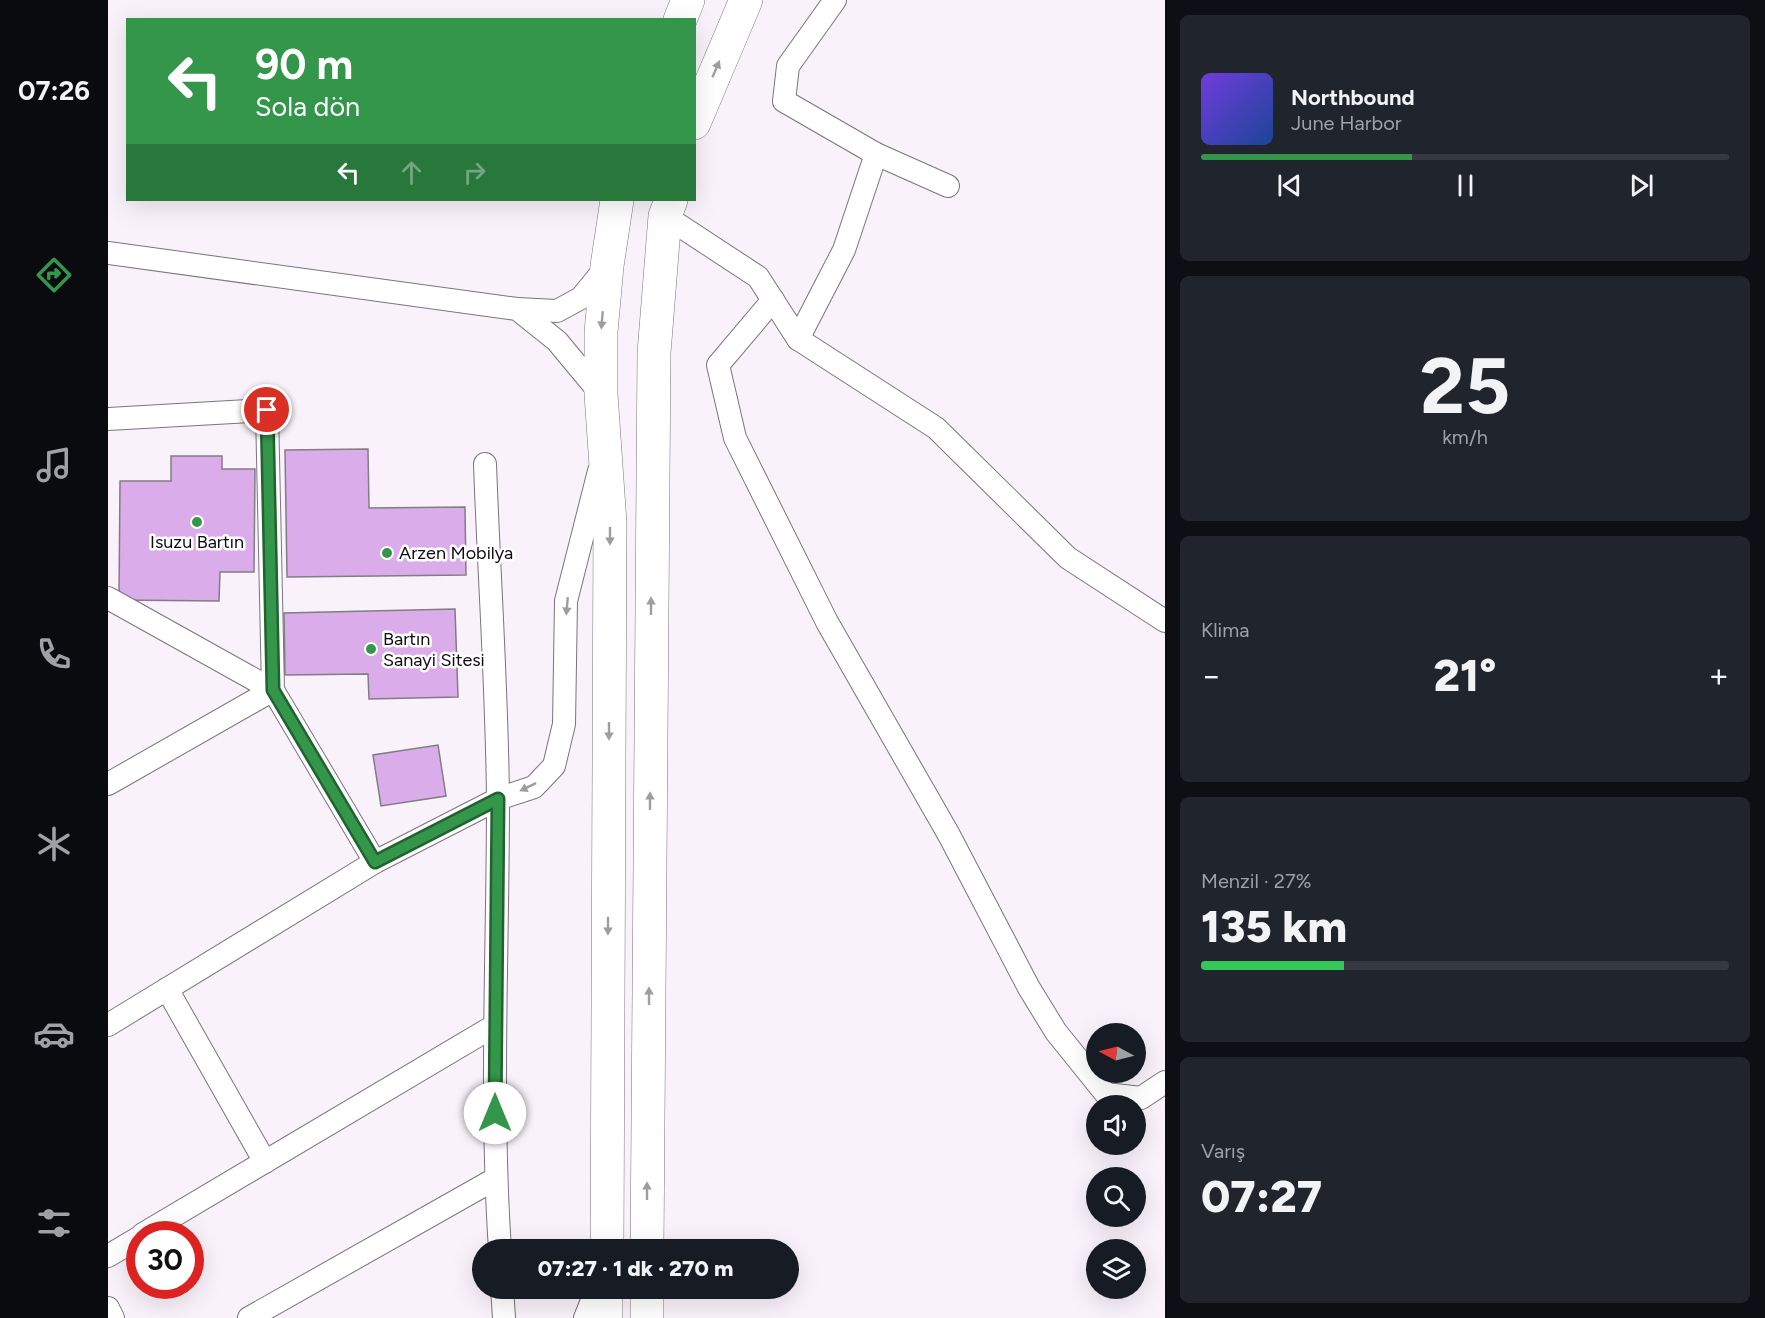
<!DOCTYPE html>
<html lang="tr">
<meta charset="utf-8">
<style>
:root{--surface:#171b24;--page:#20242c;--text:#f1f3f6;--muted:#9ea1a6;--line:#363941;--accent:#34964a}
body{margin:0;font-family:Figtree,sans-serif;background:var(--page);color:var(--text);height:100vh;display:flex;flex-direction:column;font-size:22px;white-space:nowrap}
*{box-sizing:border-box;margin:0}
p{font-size:20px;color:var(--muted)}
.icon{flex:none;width:33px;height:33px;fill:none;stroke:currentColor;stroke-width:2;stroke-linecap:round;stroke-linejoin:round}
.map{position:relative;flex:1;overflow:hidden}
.panel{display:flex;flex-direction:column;gap:15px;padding:15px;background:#0d0f14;width:600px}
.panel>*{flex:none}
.top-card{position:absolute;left:18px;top:18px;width:570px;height:183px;border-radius:0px;box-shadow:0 6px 24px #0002;background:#34964a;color:#fff;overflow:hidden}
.needle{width:39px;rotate:277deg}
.tools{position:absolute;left:978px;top:1023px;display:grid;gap:12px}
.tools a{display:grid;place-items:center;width:60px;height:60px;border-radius:50%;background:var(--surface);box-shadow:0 6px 24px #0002;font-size:30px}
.speed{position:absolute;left:18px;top:1221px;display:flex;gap:12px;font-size:30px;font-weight:700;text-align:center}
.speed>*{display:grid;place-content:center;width:78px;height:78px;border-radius:50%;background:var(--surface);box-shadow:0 6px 24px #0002;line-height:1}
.speed .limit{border:9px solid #d22;background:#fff;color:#111}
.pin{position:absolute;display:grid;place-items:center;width:51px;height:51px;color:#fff;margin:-26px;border:3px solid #fff;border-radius:50%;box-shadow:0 2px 6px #0007}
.me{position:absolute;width:66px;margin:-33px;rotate:0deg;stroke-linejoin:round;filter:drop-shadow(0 0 4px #0008)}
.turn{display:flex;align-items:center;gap:21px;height:126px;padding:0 30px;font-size:27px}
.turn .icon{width:78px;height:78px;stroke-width:2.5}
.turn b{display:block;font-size:42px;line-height:51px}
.lanes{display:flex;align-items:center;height:57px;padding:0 30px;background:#0003;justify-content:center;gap:30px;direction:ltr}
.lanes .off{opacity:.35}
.big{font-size:45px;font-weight:800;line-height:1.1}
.panel .card{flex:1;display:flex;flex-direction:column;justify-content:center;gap:9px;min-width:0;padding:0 21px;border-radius:9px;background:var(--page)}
.panel .dial{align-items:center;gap:0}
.dial b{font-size:78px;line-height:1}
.song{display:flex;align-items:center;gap:18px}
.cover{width:72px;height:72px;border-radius:9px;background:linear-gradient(135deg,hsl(260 70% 55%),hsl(220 70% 35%))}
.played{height:6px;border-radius:3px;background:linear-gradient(90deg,var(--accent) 40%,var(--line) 40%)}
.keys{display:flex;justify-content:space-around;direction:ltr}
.heat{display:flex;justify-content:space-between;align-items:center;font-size:33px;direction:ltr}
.charge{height:9px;border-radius:4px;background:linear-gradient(90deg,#34c759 27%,var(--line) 0)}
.trip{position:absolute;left:364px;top:1239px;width:327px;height:60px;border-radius:30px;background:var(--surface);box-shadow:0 6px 24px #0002;font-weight:800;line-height:60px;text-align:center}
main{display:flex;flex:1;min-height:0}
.dock{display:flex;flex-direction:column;width:108px;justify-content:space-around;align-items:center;background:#090b0e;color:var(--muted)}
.dock .icon{width:42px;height:42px}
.dock .active{color:var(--accent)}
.dock b{font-size:27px;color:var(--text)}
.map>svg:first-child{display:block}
.building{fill:#dbacea;stroke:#827c84;stroke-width:1.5}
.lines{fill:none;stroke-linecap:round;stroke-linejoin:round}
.minor-casing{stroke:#7a747c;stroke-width:24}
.trunk-casing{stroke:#7a747c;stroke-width:34}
.minor{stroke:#fff;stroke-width:22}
.trunk{stroke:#fff;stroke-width:33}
.oneway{fill:#9e9d9f}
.route-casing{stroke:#226230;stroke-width:15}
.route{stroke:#34964a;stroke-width:10}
.poi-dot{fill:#34964a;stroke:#fff;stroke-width:2}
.labels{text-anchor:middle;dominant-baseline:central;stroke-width:5;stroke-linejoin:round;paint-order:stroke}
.poi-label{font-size:18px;fill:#0d0b0e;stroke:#fff;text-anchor:start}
</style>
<main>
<nav class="dock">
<b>07:26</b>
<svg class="icon active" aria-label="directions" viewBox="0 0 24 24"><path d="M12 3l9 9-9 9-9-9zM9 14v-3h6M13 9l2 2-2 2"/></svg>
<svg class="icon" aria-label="music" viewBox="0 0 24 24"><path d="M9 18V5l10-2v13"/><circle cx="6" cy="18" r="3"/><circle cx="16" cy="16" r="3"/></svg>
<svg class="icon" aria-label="phone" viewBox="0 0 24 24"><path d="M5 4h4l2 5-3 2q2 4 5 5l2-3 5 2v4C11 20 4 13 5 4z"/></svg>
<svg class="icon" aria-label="climate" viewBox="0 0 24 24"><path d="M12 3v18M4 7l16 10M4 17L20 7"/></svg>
<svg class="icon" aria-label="car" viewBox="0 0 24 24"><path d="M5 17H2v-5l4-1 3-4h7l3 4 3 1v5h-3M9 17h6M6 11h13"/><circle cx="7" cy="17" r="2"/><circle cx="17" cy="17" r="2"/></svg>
<svg class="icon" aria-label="filters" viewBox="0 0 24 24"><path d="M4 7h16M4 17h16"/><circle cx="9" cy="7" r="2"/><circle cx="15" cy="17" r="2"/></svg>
</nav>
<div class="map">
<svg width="1057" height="1318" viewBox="0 0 1057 1318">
<rect width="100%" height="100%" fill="#f9f2fb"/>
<g class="building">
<polygon points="260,449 261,508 357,507 358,575 179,577 177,450"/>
<polygon points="63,456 114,456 114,469 147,469 146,572 112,572 111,601 11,600 12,481 63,481"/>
<polygon points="347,609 350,697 261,699 260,674 177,675 176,613"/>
<polygon points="330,745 338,796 273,806 265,755"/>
</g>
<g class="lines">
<defs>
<g id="minor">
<polyline points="727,0 680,66 676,101 768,154 840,186"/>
<polyline points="557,216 650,277 690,339 828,428 960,558 1057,621"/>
<polyline points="0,253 409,309 449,341 493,394"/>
<polyline points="665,300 610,365 627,438 719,622 841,835 921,988 948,1032 998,1094 1033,1098 1057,1082"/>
<polyline points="409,309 449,311 473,298 499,266"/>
<polyline points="690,339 736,250 768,154"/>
<polyline points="0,419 159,410 165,690 267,862"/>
<path d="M377,464C381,576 389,688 390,800C390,950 382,1100 392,1250"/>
<polyline points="0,598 165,690"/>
<polyline points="0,784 165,690"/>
<polyline points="59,989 157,1162"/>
<polyline points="0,1025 267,862 390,799 426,787 446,766 456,724 458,601 491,471"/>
<polyline points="35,1234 386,1026"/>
<polyline points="0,1256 32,1237"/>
<polyline points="394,1288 396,1318"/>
<polyline points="0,1308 5,1318"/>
<polyline points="141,1318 387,1179"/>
<polyline points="477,1318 489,1288"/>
</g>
<g id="trunk">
<polyline points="572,20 580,0"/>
<polyline points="586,123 638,0"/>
<polyline points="499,1250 502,523 493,394 493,332 499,266 509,200"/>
<polyline points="539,1250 546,353 557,216 563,200"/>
<polyline points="498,1318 498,1288"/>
<polyline points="539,1318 539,1288"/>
</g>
</defs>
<use href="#minor" class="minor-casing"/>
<use href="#trunk" class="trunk-casing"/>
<use href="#minor" class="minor"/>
<use href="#trunk" class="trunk"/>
</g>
<defs><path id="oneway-solid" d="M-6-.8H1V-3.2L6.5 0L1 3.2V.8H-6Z" transform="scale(1.5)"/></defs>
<g class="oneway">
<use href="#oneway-solid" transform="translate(608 69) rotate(-67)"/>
<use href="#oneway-solid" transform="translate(494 320) rotate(95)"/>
<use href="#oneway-solid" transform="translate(502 536) rotate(90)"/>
<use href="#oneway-solid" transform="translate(459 606) rotate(95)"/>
<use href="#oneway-solid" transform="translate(543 606) rotate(-90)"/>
<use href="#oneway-solid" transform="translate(501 731) rotate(90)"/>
<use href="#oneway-solid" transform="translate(420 787) rotate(154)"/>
<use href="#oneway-solid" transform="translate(542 801) rotate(-90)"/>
<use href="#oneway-solid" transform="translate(500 926) rotate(90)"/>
<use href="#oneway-solid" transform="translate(541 996) rotate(-90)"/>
<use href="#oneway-solid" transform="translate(539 1191) rotate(-90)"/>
</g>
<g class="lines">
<defs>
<polyline id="route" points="159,410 165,690 267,862 390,799 387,1113"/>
</defs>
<use href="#route" class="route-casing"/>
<use href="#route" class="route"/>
</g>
<g class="poi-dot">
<circle cx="89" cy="522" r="6"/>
<circle cx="279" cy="553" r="6"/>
<circle cx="263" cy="649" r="6"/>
</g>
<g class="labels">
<g class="poi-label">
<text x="89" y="542" text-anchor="middle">Isuzu Bartın</text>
<text x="291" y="553">Arzen Mobilya</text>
<text x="275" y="639">Bartın<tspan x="275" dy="21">Sanayi Sitesi</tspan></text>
</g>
</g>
</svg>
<div class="tools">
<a><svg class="needle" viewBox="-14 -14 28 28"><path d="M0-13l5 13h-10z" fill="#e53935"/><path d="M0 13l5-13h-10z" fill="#9ea1a6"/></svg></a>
<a><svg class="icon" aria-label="sound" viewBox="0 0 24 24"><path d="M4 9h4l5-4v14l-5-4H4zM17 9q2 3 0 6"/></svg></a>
<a><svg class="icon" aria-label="search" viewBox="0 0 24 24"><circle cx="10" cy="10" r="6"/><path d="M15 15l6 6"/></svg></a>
<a><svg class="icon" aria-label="layers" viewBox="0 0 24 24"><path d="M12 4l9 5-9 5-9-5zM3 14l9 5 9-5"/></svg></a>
</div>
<div class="speed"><div class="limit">30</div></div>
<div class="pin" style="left:159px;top:410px;background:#d93025"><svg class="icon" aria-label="arrive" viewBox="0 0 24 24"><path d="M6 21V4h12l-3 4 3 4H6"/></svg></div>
<svg class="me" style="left:387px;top:1113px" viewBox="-20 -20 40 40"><circle r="19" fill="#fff"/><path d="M0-13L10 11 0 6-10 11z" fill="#34964a"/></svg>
<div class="trip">07:27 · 1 dk · 270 m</div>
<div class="top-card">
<div class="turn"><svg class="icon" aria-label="left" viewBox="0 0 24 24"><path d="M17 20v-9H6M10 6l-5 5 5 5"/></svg><div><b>90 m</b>Sola dön</div></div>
<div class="lanes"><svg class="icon" aria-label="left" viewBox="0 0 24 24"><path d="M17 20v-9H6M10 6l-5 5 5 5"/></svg><svg class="icon off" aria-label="ahead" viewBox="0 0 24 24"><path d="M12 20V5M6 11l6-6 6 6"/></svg><svg class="icon off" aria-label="right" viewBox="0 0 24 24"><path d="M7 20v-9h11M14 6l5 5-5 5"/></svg></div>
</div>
</div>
<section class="panel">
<div class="card">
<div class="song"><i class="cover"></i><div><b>Northbound</b><p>June Harbor</p></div></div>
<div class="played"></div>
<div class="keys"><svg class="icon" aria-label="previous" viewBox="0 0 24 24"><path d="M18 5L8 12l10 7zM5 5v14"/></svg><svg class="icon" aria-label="pause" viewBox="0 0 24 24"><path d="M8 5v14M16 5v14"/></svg><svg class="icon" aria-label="next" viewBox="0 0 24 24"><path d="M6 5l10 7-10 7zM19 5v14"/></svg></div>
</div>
<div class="card dial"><b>25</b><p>km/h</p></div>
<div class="card"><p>Klima</p>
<div class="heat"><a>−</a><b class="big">21°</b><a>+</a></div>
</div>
<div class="card"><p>Menzil · 27%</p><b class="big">135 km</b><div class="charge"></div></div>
<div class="card"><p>Varış</p><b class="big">07:27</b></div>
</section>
</main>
